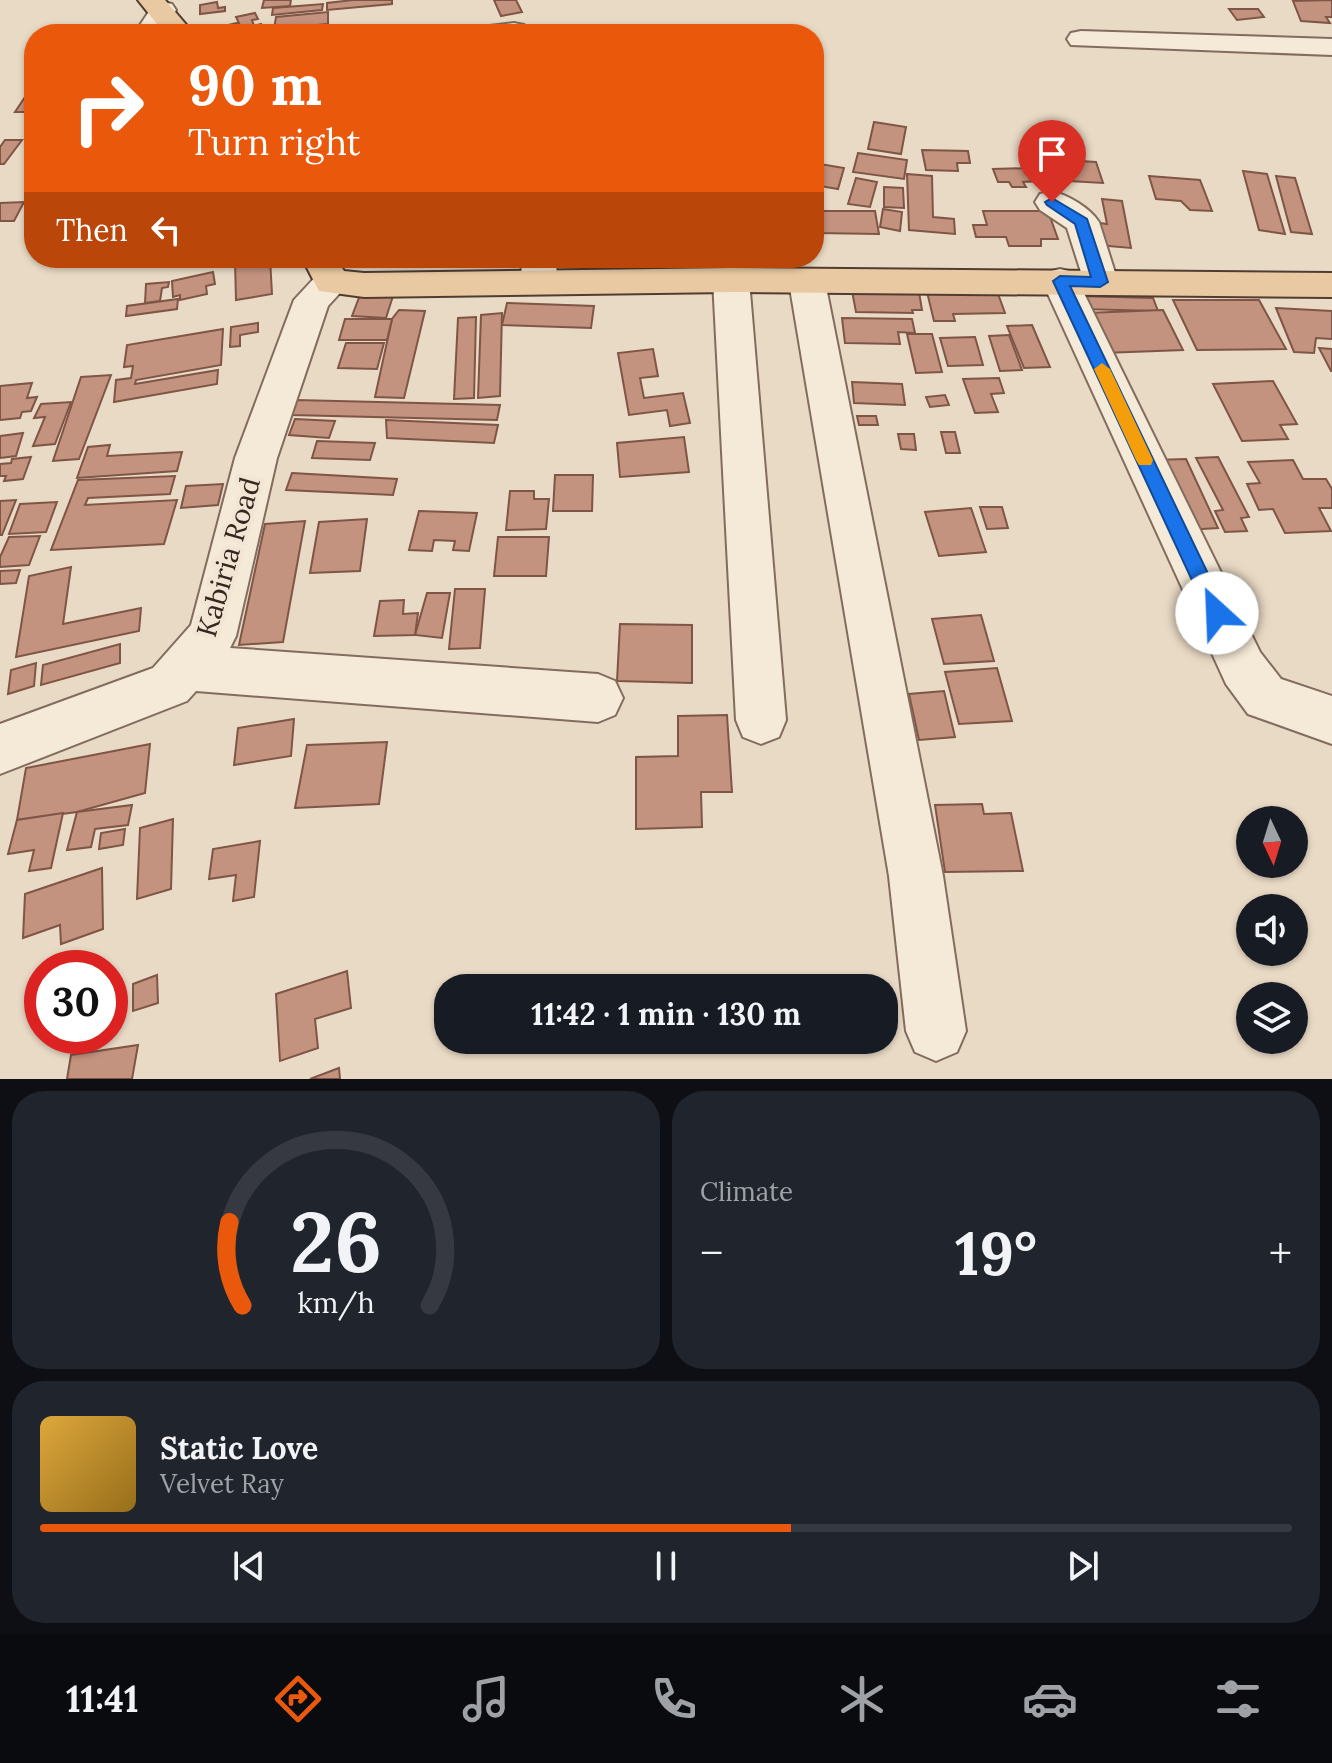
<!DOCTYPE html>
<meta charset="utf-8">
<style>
:root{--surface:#171b24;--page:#20242c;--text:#f1f3f6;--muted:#9ea1a6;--line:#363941;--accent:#ea580c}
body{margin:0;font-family:Lora,serif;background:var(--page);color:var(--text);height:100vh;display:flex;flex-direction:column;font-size:30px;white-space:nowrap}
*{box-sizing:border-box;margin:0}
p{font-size:26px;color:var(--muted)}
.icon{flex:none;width:44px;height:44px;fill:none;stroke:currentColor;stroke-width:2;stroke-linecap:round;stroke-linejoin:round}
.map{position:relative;height:1079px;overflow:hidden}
.drawer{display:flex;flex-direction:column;gap:12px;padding:12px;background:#0d0f14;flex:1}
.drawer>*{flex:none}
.banner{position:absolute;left:24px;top:24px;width:800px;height:244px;border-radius:32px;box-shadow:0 2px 6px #0004;background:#ea580c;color:#fff;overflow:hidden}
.needle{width:52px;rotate:176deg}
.tools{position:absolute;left:1236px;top:806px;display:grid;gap:16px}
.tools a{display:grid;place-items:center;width:72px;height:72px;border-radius:50%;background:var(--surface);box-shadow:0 2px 6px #0004;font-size:40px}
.speed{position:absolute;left:24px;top:950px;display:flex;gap:16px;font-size:40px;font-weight:700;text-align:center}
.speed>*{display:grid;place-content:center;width:104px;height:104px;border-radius:50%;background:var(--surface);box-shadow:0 2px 6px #0004;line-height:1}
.speed .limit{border:12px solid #d22;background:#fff;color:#111}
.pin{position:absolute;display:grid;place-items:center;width:68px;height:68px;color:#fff;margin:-82px -34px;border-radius:50% 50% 50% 0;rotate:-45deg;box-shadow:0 0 8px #0007}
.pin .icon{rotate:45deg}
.me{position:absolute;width:88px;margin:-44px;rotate:335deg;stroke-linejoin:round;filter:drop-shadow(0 0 6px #0008)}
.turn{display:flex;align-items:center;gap:28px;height:168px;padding:0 32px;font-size:36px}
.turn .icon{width:104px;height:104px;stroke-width:2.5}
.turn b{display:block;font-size:56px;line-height:68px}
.then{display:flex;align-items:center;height:76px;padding:0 32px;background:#0003;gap:16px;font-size:30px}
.big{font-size:60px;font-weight:800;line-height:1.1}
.drawer .card{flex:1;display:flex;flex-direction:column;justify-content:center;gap:12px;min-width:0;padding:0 28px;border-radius:32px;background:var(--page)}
.drawer .dial{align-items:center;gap:0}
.dial svg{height:208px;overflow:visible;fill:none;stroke:var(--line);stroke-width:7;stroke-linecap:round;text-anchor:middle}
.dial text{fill:var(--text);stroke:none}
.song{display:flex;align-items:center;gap:24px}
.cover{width:96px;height:96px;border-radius:12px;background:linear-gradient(135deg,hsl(40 70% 55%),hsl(40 70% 35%))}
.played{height:8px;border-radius:4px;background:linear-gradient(90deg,var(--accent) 60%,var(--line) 60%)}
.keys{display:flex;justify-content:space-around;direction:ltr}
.heat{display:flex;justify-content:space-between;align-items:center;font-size:44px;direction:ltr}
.drawer .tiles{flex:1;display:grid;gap:12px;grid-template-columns:1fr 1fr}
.card:last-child{grid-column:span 2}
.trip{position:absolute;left:434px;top:974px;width:464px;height:80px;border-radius:32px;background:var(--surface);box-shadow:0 2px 6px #0004;font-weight:800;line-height:80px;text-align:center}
.menu{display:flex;height:128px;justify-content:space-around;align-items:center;background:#090b0e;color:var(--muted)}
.menu .icon{width:56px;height:56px}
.menu .on{color:var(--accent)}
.menu b{font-size:36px;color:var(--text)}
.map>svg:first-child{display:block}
.building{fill:#c4937f;stroke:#7f5545;stroke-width:2}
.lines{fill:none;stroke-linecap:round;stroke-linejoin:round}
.minor-casing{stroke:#826c5d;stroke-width:4}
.major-casing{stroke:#513c31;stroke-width:4}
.minor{fill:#f5e9d7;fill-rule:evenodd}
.major{fill:#e9c9a1;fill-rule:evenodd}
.route{fill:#1a73e8;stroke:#114b97;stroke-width:2}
.slow{fill:#f59e0b}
.labels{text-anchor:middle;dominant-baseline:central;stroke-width:8;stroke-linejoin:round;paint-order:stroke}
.street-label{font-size:28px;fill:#34271f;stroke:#f2e5d4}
</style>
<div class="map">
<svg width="1332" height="1079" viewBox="0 0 1332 1079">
<rect width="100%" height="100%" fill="#e9dac5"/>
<g class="building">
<polygon points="264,0 291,0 290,6 262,8"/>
<polygon points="353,0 392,0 392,4 327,10 327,3"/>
<polygon points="494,0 516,0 522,12 501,16"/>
<polygon points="1332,0 1332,17 1326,17 1330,23 1301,21 1293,1"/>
<polygon points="217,2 218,8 225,7 225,11 200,14 200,5"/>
<polygon points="323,4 322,10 272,15 273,8"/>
<polygon points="1229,9 1258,9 1264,17 1237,20"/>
<polygon points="328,12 328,24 274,29 276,17"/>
<polygon points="255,13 258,19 252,20 254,26 261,24 263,29 256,30 257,33 244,34 236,17"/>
<polygon points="237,23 242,34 223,34 220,27"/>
<polygon points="331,26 331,32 272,34 273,31"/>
<polygon points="396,26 398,33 334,34 334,33"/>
<polygon points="27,94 34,94 34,112 15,112"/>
<polygon points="874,122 906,127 901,154 868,149"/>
<polygon points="5,140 22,140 4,164 0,164 0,147"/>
<polygon points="922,150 968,151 970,163 957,163 958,171 926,170"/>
<polygon points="858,153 907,160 904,179 853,172"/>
<polygon points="1063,160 1096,162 1103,183 1069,181"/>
<polygon points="814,163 844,168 838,189 814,185"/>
<polygon points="1032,168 1038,181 1023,182 1026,187 1012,187 1009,182 998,182 993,169"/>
<polygon points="1243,171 1267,174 1285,234 1259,230"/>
<polygon points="907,174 932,176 933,217 954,219 955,234 909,230"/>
<polygon points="1149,176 1200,180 1212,211 1190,210 1181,201 1156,199"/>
<polygon points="1276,176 1295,178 1312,234 1291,232"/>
<polygon points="856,178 877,182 870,207 848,204"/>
<polygon points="884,187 903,188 904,208 884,207"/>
<polygon points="1102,199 1122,201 1131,248 1097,245 1093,222 1107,224"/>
<polygon points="24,202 14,221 0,221 0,203"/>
<polygon points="883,209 902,212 900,231 880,227"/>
<polygon points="814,211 875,211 879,234 816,233"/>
<polygon points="983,211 1048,211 1058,239 1041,239 1041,246 1009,246 1006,237 976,237 973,225 987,225"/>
<polygon points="255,258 270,258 272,294 236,300 235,262"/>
<polygon points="213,272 215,284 206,286 207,294 180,300 180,295 173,297 172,281"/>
<polygon points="169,282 168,287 162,288 160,301 145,303 146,284"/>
<polygon points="852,291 919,292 922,310 912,310 913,313 856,312"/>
<polygon points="997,291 1005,313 953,314 955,321 934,321 927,292"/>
<polygon points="360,295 393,296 386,318 352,316"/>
<polygon points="1076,296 1153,298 1158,311 1080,309"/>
<polygon points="178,299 177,309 126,316 127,306"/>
<polygon points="1173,300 1259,300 1286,349 1197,350"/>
<polygon points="507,303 594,306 591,328 502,325"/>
<polygon points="1276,308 1332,311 1332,339 1316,338 1314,353 1294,352"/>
<polygon points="399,310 425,311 404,398 375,397 392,319"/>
<polygon points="1163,310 1183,350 1103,353 1086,313"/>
<polygon points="502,313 500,396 478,398 481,315"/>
<polygon points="476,317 474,398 454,399 458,318"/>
<polygon points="842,318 912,319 915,333 898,332 900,344 845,343"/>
<polygon points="345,319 392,319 387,340 339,340"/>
<polygon points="258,323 258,332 240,335 240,346 230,347 231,327"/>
<polygon points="1032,325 1050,367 1024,368 1007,326"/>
<polygon points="223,329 221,365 136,380 135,384 218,370 217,384 114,402 116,380 131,378 133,366 124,367 127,345"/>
<polygon points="907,334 932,334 942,372 916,373"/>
<polygon points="1009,335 1022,370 1000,371 989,336"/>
<polygon points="975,337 983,365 948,366 940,338"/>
<polygon points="346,343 384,343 377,369 338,368"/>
<polygon points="1319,348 1332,349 1332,371 1331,371"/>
<polygon points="653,349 658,376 640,378 644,398 683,393 690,423 670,426 667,410 629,415 618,353"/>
<polygon points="111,375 79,459 53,461 81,377"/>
<polygon points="999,378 1004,393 991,394 998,412 975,413 963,379"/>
<polygon points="1273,381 1297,424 1280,425 1288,439 1242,441 1213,384"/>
<polygon points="852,382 902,384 905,405 854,403"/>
<polygon points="32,383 27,398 37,397 31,411 22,412 20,418 0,420 0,386"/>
<polygon points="945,395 949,405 930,407 926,397"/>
<polygon points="296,400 500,405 497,420 291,415"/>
<polygon points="71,402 55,444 33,446 45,417 34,418 41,404"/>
<polygon points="857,416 876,416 878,425 859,425"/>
<polygon points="295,419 335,421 329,438 289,435"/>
<polygon points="386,420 498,425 494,443 387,438"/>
<polygon points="941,432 955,432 960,453 946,453"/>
<polygon points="23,433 16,456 0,458 0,436"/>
<polygon points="898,434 914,434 916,450 901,449"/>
<polygon points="684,437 689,472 620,477 617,443"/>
<polygon points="317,441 375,443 370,460 312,458"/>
<polygon points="110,445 107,456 182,452 177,471 77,478 88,447"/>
<polygon points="31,457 23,479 4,481 6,476 0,476 0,464 11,463 12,459"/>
<polygon points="1218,457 1249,517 1241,518 1247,531 1225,532 1215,511 1223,510 1196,458"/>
<polygon points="1186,459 1218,528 1185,530 1154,460"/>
<polygon points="1293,460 1303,479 1326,479 1332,489 1332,508 1319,508 1331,531 1285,533 1273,509 1259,510 1247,484 1260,483 1248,462"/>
<polygon points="292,473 397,479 393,495 286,490"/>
<polygon points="555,475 593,475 592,511 553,511"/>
<polygon points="175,476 170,494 88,498 85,505 177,500 164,544 51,550 78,480"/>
<polygon points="223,484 218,505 181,508 186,486"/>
<polygon points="510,491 534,491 534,499 549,499 546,529 506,530"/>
<polygon points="16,500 2,535 0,535 0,501"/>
<polygon points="57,502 46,532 9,534 20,504"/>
<polygon points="980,507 1002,507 1008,528 987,529"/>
<polygon points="971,508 986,552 939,556 925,512"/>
<polygon points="419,511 477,513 469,551 453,550 455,541 434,540 432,551 409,550"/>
<polygon points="367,519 360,571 310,573 319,522"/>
<polygon points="305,521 283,642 239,645 265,524"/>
<polygon points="40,536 29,565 0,567 0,557 9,537"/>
<polygon points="498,537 549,537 546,576 494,576"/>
<polygon points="71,567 63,624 141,608 139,631 16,657 29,576"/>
<polygon points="20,570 16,583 0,584 0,571"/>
<polygon points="455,589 485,589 480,648 449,649"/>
<polygon points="427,593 450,593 442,638 415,635"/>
<polygon points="404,600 403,614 418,613 415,635 374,636 380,601"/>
<polygon points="981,615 994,661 944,664 932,619"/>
<polygon points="620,624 692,625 692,683 617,681"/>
<polygon points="120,644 120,663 41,685 43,665"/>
<polygon points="36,663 34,686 8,694 11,670"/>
<polygon points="997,668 1012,721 959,724 945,672"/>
<polygon points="944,691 955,737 919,740 909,694"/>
<polygon points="727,715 732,792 701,792 702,827 636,829 636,757 678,756 678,716"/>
<polygon points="294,719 291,756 234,765 238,728"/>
<polygon points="387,742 379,804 295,808 307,745"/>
<polygon points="150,744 145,793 77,812 17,820 26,768"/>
<polygon points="982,804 984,814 1011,813 1023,871 945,872 935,805"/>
<polygon points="132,805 128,825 95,829 91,847 67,850 77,812"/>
<polygon points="63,813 51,868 29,871 34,850 8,854 17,820"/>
<polygon points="173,819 171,889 137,899 140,828"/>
<polygon points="125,829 123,845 99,849 101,833"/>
<polygon points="260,841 254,897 233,901 236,875 209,879 213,849"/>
<polygon points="102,868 103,929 61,944 60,925 23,938 25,894"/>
<polygon points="347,971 351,1008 315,1019 318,1048 280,1061 276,994"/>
<polygon points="157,975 158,1003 133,1011 133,984"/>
<polygon points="138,1045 132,1079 67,1079 71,1055"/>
<polygon points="339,1068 340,1079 310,1079"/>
</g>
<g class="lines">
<defs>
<g id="minor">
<polygon points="163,2 172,4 176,10 162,34 134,34 154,4"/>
<polygon points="514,23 524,25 528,31 526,34 469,34 473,28"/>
<polygon points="1081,31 1332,39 1332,55 1071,45 1067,39 1071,33"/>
<path d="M1052,191C1069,196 1089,207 1099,222L1118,282L1113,291L1100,294L1087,291L1067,228L1040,210L1035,202L1040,194Z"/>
<polygon points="522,258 556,258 557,282 552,291 539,294 526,291 521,282"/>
<polygon points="731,268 744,271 749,280 786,720 779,737 761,744 743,737 736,720 713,280 718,271"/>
<polygon points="1060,269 1073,272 1078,281 1260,652 1281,679 1332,696 1332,744 1248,714 1226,684 1042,281 1047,272"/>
<polygon points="332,270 345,273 350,282 328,306 277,458 236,636 230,648 598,674 615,681 623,698 615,715 598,722 196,691 187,701 0,774 0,724 153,668 191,625 235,458 294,300 319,273"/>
<polygon points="807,270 820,273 825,282 943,876 966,1031 957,1052 936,1061 915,1052 906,1031 889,876 789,282 794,273"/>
</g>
<g id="major">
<polygon points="138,0 165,0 194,34 165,34"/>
<polygon points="302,258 336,258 344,271 364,273 731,268 1332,273 1332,297 731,292 364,297 319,291"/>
</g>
</defs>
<use href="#minor" class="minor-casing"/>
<use href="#major" class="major-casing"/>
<use href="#minor" class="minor"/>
<use href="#major" class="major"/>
</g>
<polygon class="route" points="1052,198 1087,219 1108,282 1100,287 1070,286 1224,607 1227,613 1224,619 1217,621 1210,619 1053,281 1060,276 1091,277 1075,224 1047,205 1045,202"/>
<polygon class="slow" points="1102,363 1110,369 1153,460 1151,465 1139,465 1136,460 1094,369"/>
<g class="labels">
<g class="street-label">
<text transform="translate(228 557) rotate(-74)">Kabiria Road</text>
</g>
</g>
</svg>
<div class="tools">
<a><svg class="needle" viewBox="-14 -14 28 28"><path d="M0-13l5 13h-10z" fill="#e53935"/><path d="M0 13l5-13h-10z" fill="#9ea1a6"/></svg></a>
<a><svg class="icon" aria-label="sound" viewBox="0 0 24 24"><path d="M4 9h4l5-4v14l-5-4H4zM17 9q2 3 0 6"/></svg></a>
<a><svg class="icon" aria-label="layers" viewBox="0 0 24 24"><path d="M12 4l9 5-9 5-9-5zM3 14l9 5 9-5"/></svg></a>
</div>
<div class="speed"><div class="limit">30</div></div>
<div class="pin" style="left:1052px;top:202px;background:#d93025"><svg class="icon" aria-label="arrive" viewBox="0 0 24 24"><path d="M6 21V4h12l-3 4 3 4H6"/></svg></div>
<svg class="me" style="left:1217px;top:613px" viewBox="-20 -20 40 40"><circle r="19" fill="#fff"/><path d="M0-13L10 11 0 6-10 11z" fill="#1a73e8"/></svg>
<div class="trip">11:42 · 1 min · 130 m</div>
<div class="banner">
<div class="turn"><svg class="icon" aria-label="right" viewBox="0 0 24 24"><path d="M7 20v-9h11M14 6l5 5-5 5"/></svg><div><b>90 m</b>Turn right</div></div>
<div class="then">Then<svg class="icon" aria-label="left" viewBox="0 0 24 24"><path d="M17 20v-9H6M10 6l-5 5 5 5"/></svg></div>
</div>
</div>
<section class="drawer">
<div class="tiles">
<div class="card dial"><svg viewBox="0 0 100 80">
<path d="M14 69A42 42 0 1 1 86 69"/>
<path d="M14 69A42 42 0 0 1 9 37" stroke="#ea580c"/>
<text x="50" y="56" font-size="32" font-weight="700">26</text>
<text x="50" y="72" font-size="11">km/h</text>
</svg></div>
<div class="card"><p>Climate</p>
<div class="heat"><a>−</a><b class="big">19°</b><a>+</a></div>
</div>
<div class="card">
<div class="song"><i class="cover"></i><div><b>Static Love</b><p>Velvet Ray</p></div></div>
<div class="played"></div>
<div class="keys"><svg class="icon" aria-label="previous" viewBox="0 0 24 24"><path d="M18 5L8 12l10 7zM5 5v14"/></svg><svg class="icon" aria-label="pause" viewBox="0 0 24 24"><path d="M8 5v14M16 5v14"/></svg><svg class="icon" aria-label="next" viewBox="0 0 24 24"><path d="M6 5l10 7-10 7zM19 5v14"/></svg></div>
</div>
</div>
</section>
<nav class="menu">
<b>11:41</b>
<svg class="icon on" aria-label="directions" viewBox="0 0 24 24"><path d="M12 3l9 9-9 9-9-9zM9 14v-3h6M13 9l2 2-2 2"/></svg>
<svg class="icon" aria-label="music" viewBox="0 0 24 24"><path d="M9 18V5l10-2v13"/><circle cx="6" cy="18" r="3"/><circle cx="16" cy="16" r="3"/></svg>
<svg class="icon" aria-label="phone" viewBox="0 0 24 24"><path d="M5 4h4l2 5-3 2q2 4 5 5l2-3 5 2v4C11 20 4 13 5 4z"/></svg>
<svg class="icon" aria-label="climate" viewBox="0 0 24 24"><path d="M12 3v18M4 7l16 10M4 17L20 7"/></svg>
<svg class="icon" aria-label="car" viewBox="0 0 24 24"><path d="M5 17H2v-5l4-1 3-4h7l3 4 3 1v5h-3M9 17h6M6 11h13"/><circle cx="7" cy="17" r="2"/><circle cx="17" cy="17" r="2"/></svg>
<svg class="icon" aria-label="filters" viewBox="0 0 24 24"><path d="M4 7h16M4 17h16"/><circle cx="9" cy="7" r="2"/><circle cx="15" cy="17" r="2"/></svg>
</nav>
